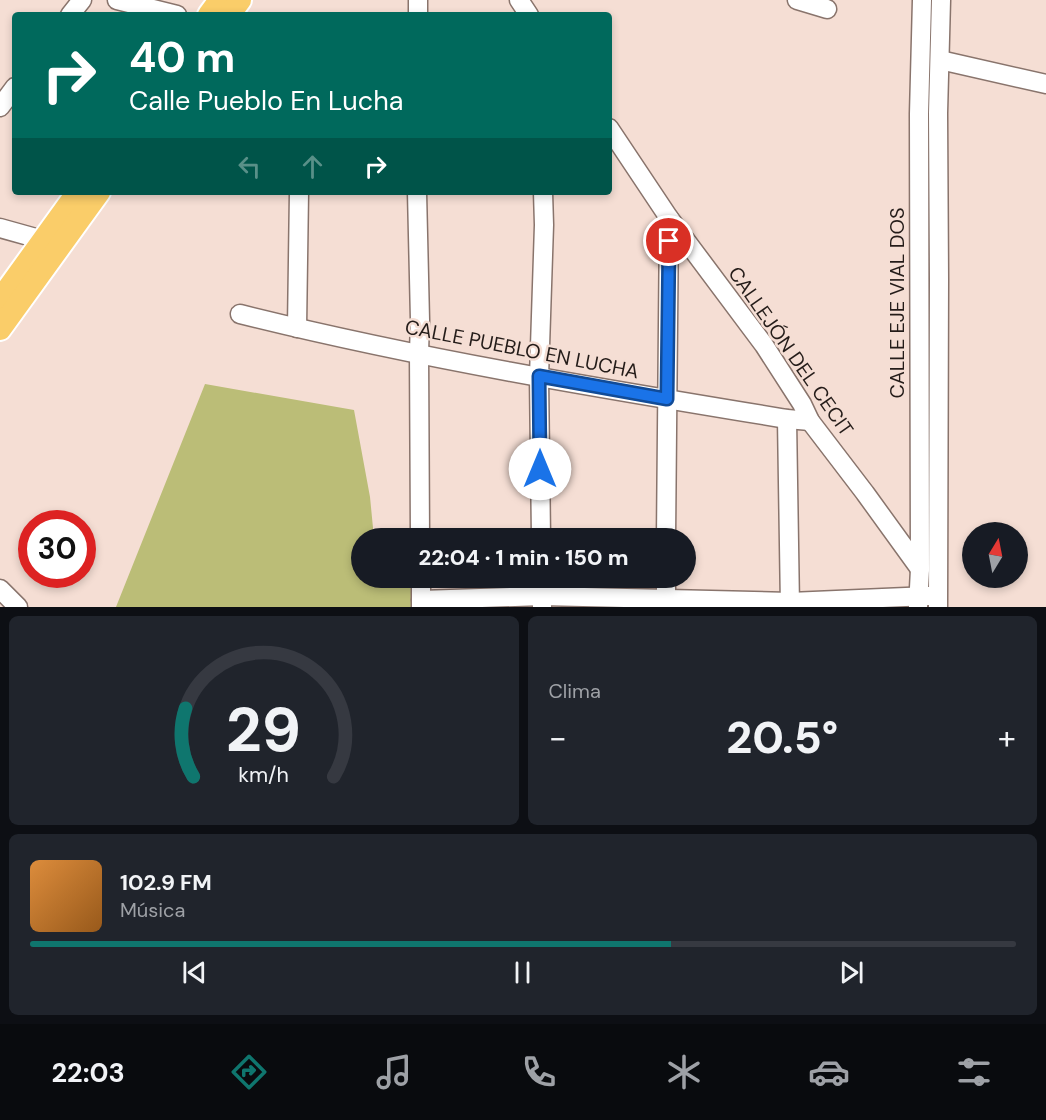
<!DOCTYPE html>
<html lang="es">
<meta charset="utf-8">
<style>
:root{--surface:#171b24;--page:#20242c;--text:#f1f3f6;--muted:#9ea1a6;--line:#363941;--accent:#0f766e}
body{margin:0;font-family:"DM Sans",sans-serif;background:var(--page);color:var(--text);height:100vh;display:flex;flex-direction:column;font-size:22px;white-space:nowrap}
*{box-sizing:border-box;margin:0}
p{font-size:20px;color:var(--muted)}
.icon{flex:none;width:33px;height:33px;fill:none;stroke:currentColor;stroke-width:2;stroke-linecap:round;stroke-linejoin:round}
.map{position:relative;height:607px;overflow:hidden}
.details{display:flex;flex-direction:column;gap:9px;padding:9px;background:#0d0f14;flex:1}
.details>*{flex:none}
.guide{position:absolute;left:12px;top:12px;width:600px;height:183px;border-radius:6px;box-shadow:0 3px 9px #0003;background:#00695c;color:#fff;overflow:hidden}
.needle{width:39px;rotate:10deg}
.fabs{position:absolute;left:962px;top:522px;display:grid;gap:12px}
.fabs a{display:grid;place-items:center;width:66px;height:66px;border-radius:50%;background:var(--surface);box-shadow:0 3px 9px #0003;font-size:30px}
.speed{position:absolute;left:18px;top:510px;display:flex;gap:12px;font-size:30px;font-weight:700;text-align:center}
.speed>*{display:grid;place-content:center;width:78px;height:78px;border-radius:50%;background:var(--surface);box-shadow:0 3px 9px #0003;line-height:1}
.speed .limit{border:9px solid #d22;background:#fff;color:#111}
.pin{position:absolute;display:grid;place-items:center;width:51px;height:51px;color:#fff;margin:-26px;border:3px solid #fff;border-radius:50%;box-shadow:0 2px 6px #0007}
.me{position:absolute;width:66px;margin:-33px;rotate:0deg;stroke-linejoin:round;filter:drop-shadow(0 0 4px #0008)}
.turn{display:flex;align-items:center;gap:21px;height:126px;padding:0 18px;font-size:27px}
.turn .icon{width:78px;height:78px;stroke-width:2.5}
.turn b{display:block;font-size:42px;line-height:51px}
.lanes{display:flex;align-items:center;height:57px;padding:0 18px;background:#0003;justify-content:center;gap:30px;direction:ltr}
.lanes .off{opacity:.35}
.big{font-size:45px;font-weight:800;line-height:1.1}
.details .card{flex:1;display:flex;flex-direction:column;justify-content:center;gap:9px;min-width:0;padding:0 21px;border-radius:9px;background:var(--page)}
.details .dial{align-items:center;gap:0}
.dial svg{height:156px;overflow:visible;fill:none;stroke:var(--line);stroke-width:7;stroke-linecap:round;text-anchor:middle}
.dial text{fill:var(--text);stroke:none}
.song{display:flex;align-items:center;gap:18px}
.cover{width:72px;height:72px;border-radius:9px;background:linear-gradient(135deg,hsl(30 70% 55%),hsl(30 70% 35%))}
.played{height:6px;border-radius:3px;background:linear-gradient(90deg,var(--accent) 65%,var(--line) 65%)}
.keys{display:flex;justify-content:space-around;direction:ltr}
.heat{display:flex;justify-content:space-between;align-items:center;font-size:33px;direction:ltr}
.details .tiles{flex:1;display:grid;gap:9px;grid-template-columns:1fr 1fr}
.card:last-child{grid-column:span 2}
.trip{position:absolute;left:351px;top:528px;width:345px;height:60px;border-radius:30px;background:var(--surface);box-shadow:0 3px 9px #0003;font-weight:800;line-height:60px;text-align:center}
.tab-bar{display:flex;height:96px;justify-content:space-around;align-items:center;background:#090b0e;color:var(--muted)}
.tab-bar .icon{width:42px;height:42px}
.tab-bar .selected{color:var(--accent)}
.tab-bar b{font-size:27px;color:var(--text)}
.map>svg:first-child{display:block}
.green{fill:#bbbd77}
.lines{fill:none;stroke-linecap:round;stroke-linejoin:round}
.minor-casing{stroke:#89746c;stroke-width:21}
.major-casing{stroke:#fff;stroke-width:26}
.minor{stroke:#fff;stroke-width:18}
.major{stroke:#facd69;stroke-width:22}
.route-casing{stroke:#114b97;stroke-width:15}
.route{stroke:#1a73e8;stroke-width:10}
.labels{text-anchor:middle;dominant-baseline:central;stroke-width:5;stroke-linejoin:round;paint-order:stroke}
.street-label{font-size:20px;fill:#241c19;stroke:#f5ded4}
</style>
<div class="map">
<svg width="1046" height="607" viewBox="0 0 1046 607">
<rect width="100%" height="100%" fill="#f5ded4"/>
<polygon class="green" points="205,384 354,410 370,497 374,538 362,538 362,578 410,578 412,607 116,607"/>
<g class="lines">
<defs>
<g id="minor">
<polyline points="117,0 177,15"/>
<polyline points="519,0 529,15"/>
<polyline points="797,0 827,9"/>
<polyline points="70,15 82,0"/>
<polyline points="418,15 418,0"/>
<polyline points="940,60 1046,84"/>
<polyline points="0,107 15,87"/>
<polyline points="609,128 669,218 764,345 802,404 810,421 865,493 920,569"/>
<polyline points="417,192 420,320 419,353 420,538"/>
<polyline points="0,228 43,240"/>
<path d="M240,314C420,359 604,389 787,419L810,421"/>
<polyline points="297,328 299,192"/>
<polyline points="787,419 790,607"/>
<polyline points="541,538 539,377 544,225 543,192"/>
<polyline points="666,538 669,218"/>
<polyline points="421,578 421,607"/>
<polyline points="541,578 542,607"/>
<polyline points="0,589 18,607"/>
<polyline points="421,600 542,596 790,602 929,596"/>
<polyline points="666,607 666,578"/>
<polyline points="918,607 920,569 919,114 922,0"/>
<polyline points="938,607 939,279 938,113 941,0"/>
</g>
<g id="major">
<polyline points="209,15 220,0"/>
<polyline points="229,15 240,0"/>
<polyline points="0,300 78,192"/>
<polyline points="0,329 99,192"/>
</g>
</defs>
<use href="#minor" class="minor-casing"/>
<use href="#major" class="major-casing"/>
<use href="#minor" class="minor"/>
<use href="#major" class="major"/>
</g>
<g class="lines">
<defs>
<polyline id="route" points="540,469 539,376 667,399 669,241"/>
</defs>
<use href="#route" class="route-casing"/>
<use href="#route" class="route"/>
</g>
<g class="labels">
<g class="street-label">
<text transform="translate(897 303) rotate(-90)">CALLE EJE VIAL DOS</text>
<text transform="translate(522 349) rotate(11)">CALLE PUEBLO EN LUCHA</text>
<text transform="translate(791 351) rotate(55)">CALLEJÓN DEL CECIT</text>
</g>
</g>
</svg>
<div class="fabs">
<a><svg class="needle" viewBox="-14 -14 28 28"><path d="M0-13l5 13h-10z" fill="#e53935"/><path d="M0 13l5-13h-10z" fill="#9ea1a6"/></svg></a>
</div>
<div class="speed"><div class="limit">30</div></div>
<div class="pin" style="left:669px;top:241px;background:#d93025"><svg class="icon" aria-label="arrive" viewBox="0 0 24 24"><path d="M6 21V4h12l-3 4 3 4H6"/></svg></div>
<svg class="me" style="left:540px;top:469px" viewBox="-20 -20 40 40"><circle r="19" fill="#fff"/><path d="M0-13L10 11 0 6-10 11z" fill="#1a73e8"/></svg>
<div class="trip">22:04 · 1 min · 150 m</div>
<div class="guide">
<div class="turn"><svg class="icon" aria-label="right" viewBox="0 0 24 24"><path d="M7 20v-9h11M14 6l5 5-5 5"/></svg><div><b>40 m</b>Calle Pueblo En Lucha</div></div>
<div class="lanes"><svg class="icon off" aria-label="left" viewBox="0 0 24 24"><path d="M17 20v-9H6M10 6l-5 5 5 5"/></svg><svg class="icon off" aria-label="ahead" viewBox="0 0 24 24"><path d="M12 20V5M6 11l6-6 6 6"/></svg><svg class="icon" aria-label="right" viewBox="0 0 24 24"><path d="M7 20v-9h11M14 6l5 5-5 5"/></svg></div>
</div>
</div>
<section class="details">
<div class="tiles">
<div class="card dial"><svg viewBox="0 0 100 80">
<path d="M14 69A42 42 0 1 1 86 69"/>
<path d="M14 69A42 42 0 0 1 10 34" stroke="#0f766e"/>
<text x="50" y="56" font-size="32" font-weight="700">29</text>
<text x="50" y="72" font-size="11">km/h</text>
</svg></div>
<div class="card"><p>Clima</p>
<div class="heat"><a>−</a><b class="big">20.5°</b><a>+</a></div>
</div>
<div class="card">
<div class="song"><i class="cover"></i><div><b>102.9 FM</b><p>Música</p></div></div>
<div class="played"></div>
<div class="keys"><svg class="icon" aria-label="previous" viewBox="0 0 24 24"><path d="M18 5L8 12l10 7zM5 5v14"/></svg><svg class="icon" aria-label="pause" viewBox="0 0 24 24"><path d="M8 5v14M16 5v14"/></svg><svg class="icon" aria-label="next" viewBox="0 0 24 24"><path d="M6 5l10 7-10 7zM19 5v14"/></svg></div>
</div>
</div>
</section>
<nav class="tab-bar">
<b>22:03</b>
<svg class="icon selected" aria-label="directions" viewBox="0 0 24 24"><path d="M12 3l9 9-9 9-9-9zM9 14v-3h6M13 9l2 2-2 2"/></svg>
<svg class="icon" aria-label="music" viewBox="0 0 24 24"><path d="M9 18V5l10-2v13"/><circle cx="6" cy="18" r="3"/><circle cx="16" cy="16" r="3"/></svg>
<svg class="icon" aria-label="phone" viewBox="0 0 24 24"><path d="M5 4h4l2 5-3 2q2 4 5 5l2-3 5 2v4C11 20 4 13 5 4z"/></svg>
<svg class="icon" aria-label="climate" viewBox="0 0 24 24"><path d="M12 3v18M4 7l16 10M4 17L20 7"/></svg>
<svg class="icon" aria-label="car" viewBox="0 0 24 24"><path d="M5 17H2v-5l4-1 3-4h7l3 4 3 1v5h-3M9 17h6M6 11h13"/><circle cx="7" cy="17" r="2"/><circle cx="17" cy="17" r="2"/></svg>
<svg class="icon" aria-label="filters" viewBox="0 0 24 24"><path d="M4 7h16M4 17h16"/><circle cx="9" cy="7" r="2"/><circle cx="15" cy="17" r="2"/></svg>
</nav>
